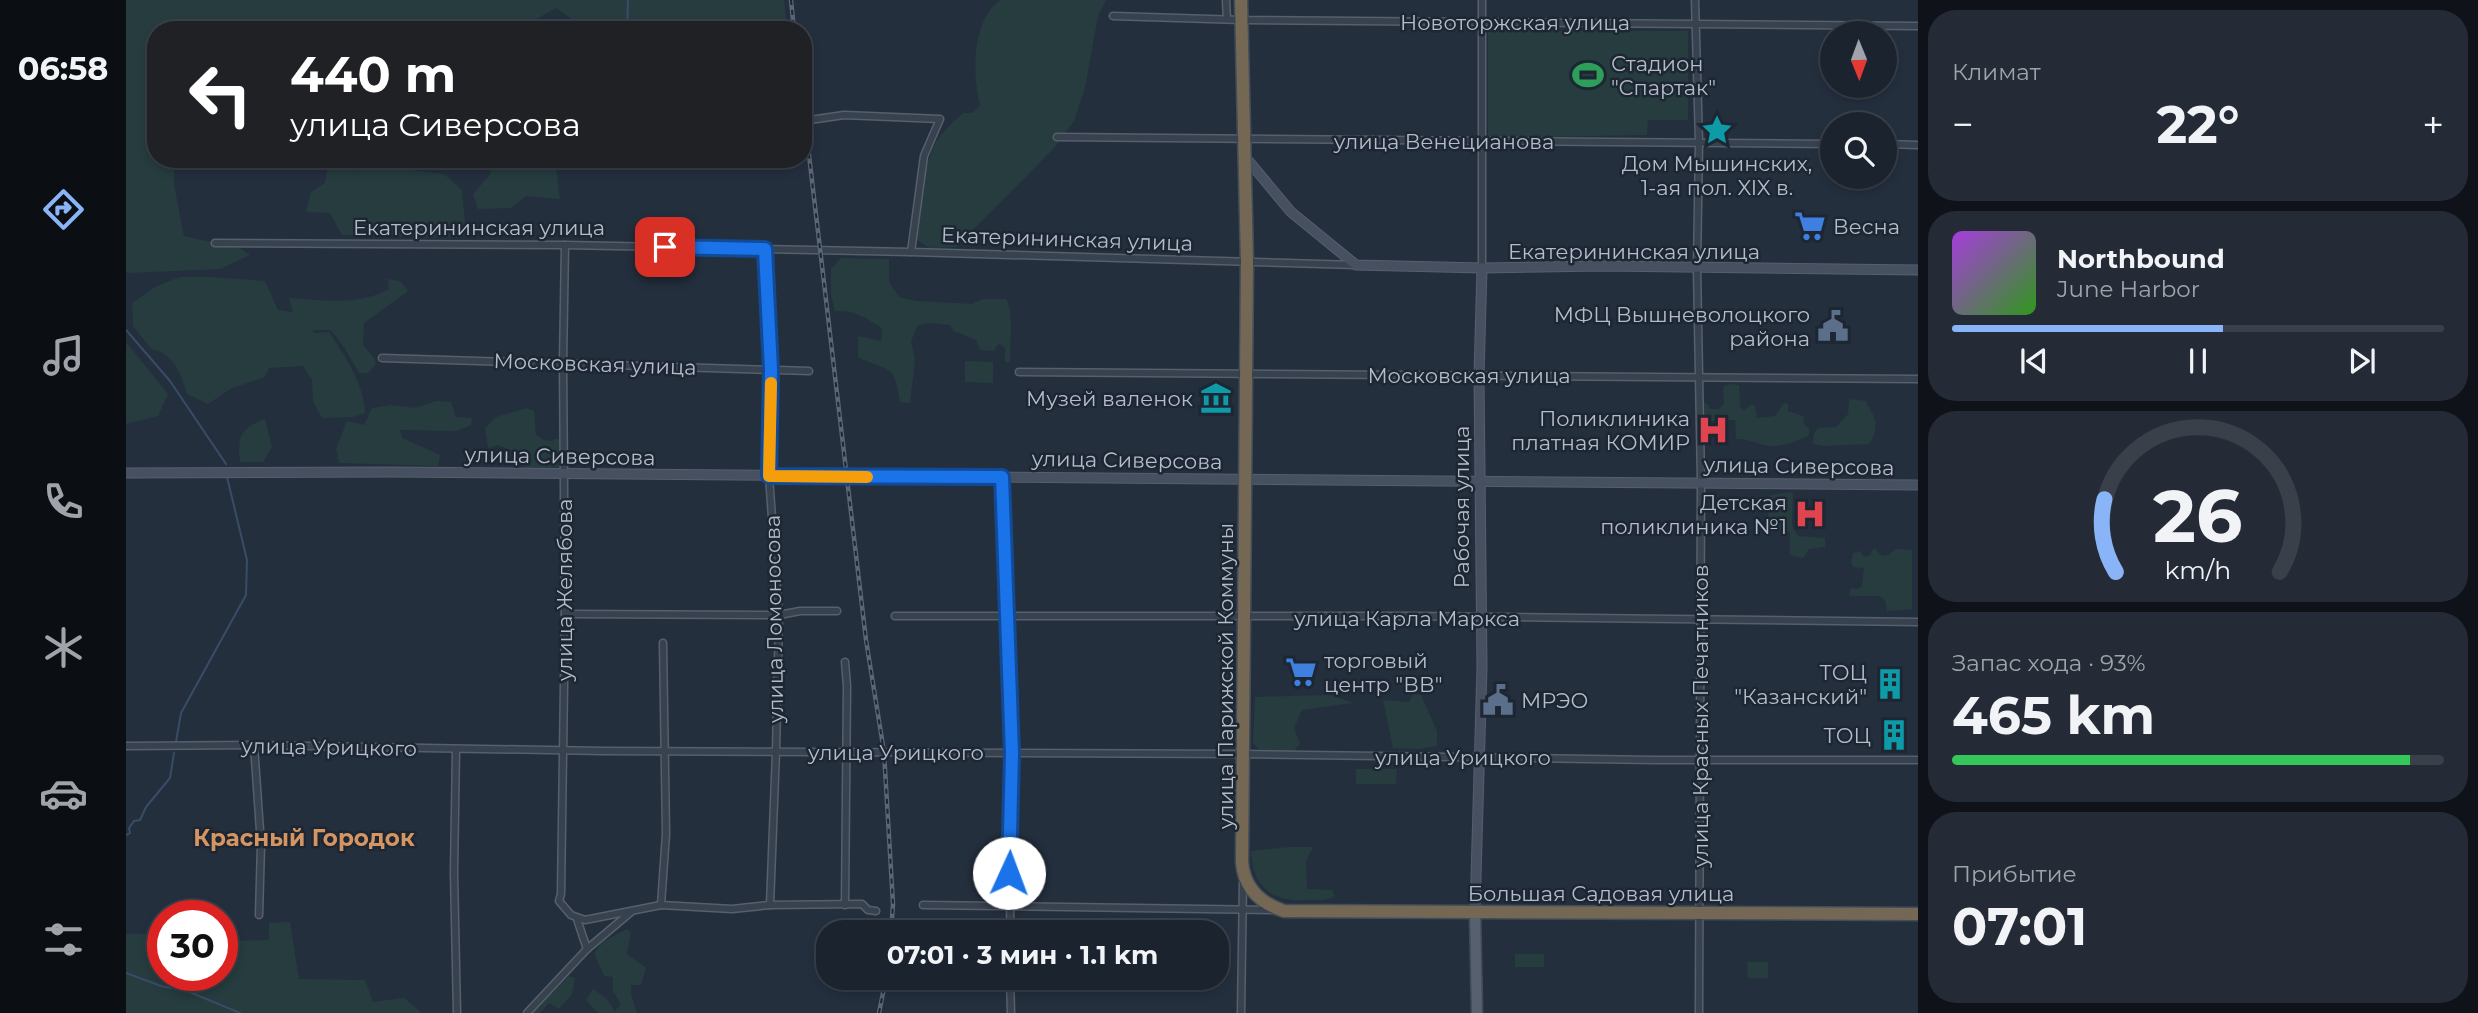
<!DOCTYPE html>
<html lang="ru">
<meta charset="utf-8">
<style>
:root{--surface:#1b232e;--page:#242b36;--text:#f1f3f6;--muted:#a0a4aa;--line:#39404a;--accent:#8ab4f8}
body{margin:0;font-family:Montserrat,sans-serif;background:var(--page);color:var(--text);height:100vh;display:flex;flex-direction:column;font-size:26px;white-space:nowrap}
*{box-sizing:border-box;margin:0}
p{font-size:23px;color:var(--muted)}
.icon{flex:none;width:38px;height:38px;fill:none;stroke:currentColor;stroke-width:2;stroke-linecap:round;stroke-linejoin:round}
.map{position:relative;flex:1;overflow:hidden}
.details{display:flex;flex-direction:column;gap:10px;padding:10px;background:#0f1319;width:560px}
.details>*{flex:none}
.hud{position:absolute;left:21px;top:21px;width:665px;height:147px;border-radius:28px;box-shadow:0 4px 10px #0003,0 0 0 2px var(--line);background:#202124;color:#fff;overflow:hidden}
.needle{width:46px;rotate:179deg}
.fabs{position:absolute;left:1694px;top:21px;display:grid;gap:14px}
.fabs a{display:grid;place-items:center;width:77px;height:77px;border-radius:50%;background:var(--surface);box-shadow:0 4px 10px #0003,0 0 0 2px var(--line);font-size:35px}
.speed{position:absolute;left:21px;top:900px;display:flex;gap:14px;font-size:35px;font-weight:700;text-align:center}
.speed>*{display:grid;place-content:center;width:91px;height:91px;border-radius:50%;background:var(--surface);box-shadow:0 4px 10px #0003,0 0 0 2px var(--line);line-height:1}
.speed .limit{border:10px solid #d22;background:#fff;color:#111}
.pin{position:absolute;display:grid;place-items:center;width:60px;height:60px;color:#fff;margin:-30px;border-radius:14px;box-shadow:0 4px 10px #0006}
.me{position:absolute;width:77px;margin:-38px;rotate:2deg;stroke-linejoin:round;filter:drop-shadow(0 0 5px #0008)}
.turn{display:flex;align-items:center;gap:24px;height:147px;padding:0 28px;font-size:32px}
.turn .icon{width:91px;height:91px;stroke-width:2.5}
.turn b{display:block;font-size:49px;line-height:60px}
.big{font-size:52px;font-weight:700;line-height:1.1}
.details .widget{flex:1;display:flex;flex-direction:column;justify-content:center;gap:10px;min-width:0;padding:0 24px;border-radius:28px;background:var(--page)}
.details .dial{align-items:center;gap:0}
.dial svg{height:182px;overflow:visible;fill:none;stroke:var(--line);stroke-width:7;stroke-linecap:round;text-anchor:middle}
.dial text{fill:var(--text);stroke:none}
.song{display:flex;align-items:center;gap:21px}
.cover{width:84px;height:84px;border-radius:10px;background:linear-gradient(135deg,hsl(280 70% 55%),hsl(110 70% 35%))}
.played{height:7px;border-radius:4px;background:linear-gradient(90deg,var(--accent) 55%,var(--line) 55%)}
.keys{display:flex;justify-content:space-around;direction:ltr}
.heat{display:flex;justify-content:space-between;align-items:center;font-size:38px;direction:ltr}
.charge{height:10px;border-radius:5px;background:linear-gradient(90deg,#34c759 93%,var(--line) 0)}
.trip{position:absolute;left:690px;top:920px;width:413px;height:70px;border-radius:28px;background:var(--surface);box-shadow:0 4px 10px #0003,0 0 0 2px var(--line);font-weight:700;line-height:70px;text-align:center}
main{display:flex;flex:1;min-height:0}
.tabs{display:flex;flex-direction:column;width:126px;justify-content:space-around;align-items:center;background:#0b0e12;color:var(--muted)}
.tabs .icon{width:49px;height:49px}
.tabs .on{color:var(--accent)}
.tabs b{font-size:32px;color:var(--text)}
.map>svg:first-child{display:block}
.green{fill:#263c3f}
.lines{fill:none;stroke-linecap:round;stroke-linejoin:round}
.stream{stroke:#394c67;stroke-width:2}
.street-casing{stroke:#565f6c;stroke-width:9}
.secondary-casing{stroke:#565f6c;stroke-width:11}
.primary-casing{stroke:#414a57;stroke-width:13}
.highway-casing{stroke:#434c59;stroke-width:15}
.street{stroke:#38414e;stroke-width:6}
.secondary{stroke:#465061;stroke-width:9}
.primary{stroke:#56606e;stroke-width:10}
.highway{stroke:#746855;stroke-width:12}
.rail-casing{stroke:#5a6575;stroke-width:4.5}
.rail{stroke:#1d2633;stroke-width:2;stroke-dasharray:5;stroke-linecap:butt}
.route-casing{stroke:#114b97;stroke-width:18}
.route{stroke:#1a73e8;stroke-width:12}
.slow{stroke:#f59e0b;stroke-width:12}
.labels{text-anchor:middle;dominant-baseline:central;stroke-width:5;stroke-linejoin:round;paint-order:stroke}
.street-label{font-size:21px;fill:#b4bcc9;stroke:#1d2633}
.poi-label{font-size:21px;fill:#b4bcc9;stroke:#1d2633;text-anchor:end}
.neighbourhood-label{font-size:23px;font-weight:bold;fill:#d59563;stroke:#1d2633}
</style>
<main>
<nav class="tabs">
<b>06:58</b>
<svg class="icon on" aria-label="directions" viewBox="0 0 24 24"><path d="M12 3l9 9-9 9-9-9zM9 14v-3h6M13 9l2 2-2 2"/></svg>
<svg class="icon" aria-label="music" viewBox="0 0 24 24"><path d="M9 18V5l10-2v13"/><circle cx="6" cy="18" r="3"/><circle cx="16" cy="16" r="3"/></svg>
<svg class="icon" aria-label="phone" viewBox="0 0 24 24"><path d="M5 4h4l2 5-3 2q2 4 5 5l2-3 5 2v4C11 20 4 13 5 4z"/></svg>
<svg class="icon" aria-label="climate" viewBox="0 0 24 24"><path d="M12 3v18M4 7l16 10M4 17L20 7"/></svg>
<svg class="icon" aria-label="car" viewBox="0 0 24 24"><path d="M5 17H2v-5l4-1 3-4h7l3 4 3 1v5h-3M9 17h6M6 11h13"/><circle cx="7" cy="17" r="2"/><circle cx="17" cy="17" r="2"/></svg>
<svg class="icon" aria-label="filters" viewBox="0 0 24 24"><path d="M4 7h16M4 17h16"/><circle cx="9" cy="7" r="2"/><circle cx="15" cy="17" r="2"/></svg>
</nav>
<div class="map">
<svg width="1792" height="1013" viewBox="0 0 1792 1013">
<rect width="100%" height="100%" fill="#242f3e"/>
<g class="green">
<path d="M0,0H658L661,26C642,36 622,29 604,19L571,30H461L430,8L391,30H30V159H48V185L58,236L115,249L124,255L94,269L2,273L0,272Z"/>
<path d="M874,0H980L972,16L959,88L948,121L930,146L830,247L803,248L791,240C794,214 796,169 808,146C814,133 826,123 837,113H847L854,105C846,75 846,20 874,0Z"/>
<polygon points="1362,31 1562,31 1562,120 1522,120 1521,135 1362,138"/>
<polygon points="203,159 231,159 231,171 250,166 318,174 336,190 340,234 334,238 216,235 204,213 180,212 185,192 199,183"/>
<polygon points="365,159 429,159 434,199 400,196 385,208 352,209 347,194 365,173"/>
<path d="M715,258L763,259V282L773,297L790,301L846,304L857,299H880C888,313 884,345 884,362H879V348L873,343L868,351L854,350L850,340L828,331L824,325L803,323L792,325L785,341L789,360L784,403L774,402C768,361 763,373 732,357V336L755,341L756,328C740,318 729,310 709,311L705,295V269Z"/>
<path d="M54,277H83L139,281L152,310L167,312L163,298C198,300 232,306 263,289L262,279L274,281L282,291L238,323L237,345L249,359L250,364L242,373H233L218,347L205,330H186L188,333L203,332C218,354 239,386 239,413L227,417L196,418L187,402L186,380L177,366L143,368L139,377L106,388L82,404L61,394C55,374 48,353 25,349L7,326L6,303L29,287Z"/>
<polygon points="0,342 42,394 32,416 0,424"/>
<polygon points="839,361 867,362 867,383 839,382"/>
<path d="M1604,384L1613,385L1614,407L1618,410L1625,405H1629L1631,418L1649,416L1658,403L1662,404V411L1677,416L1678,424L1684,430L1682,436C1669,442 1652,449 1638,445C1627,442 1621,439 1610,439L1609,420L1579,421L1578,403L1582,404L1584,409H1593L1598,404L1597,387Z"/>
<path d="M1726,399L1740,401C1749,419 1755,425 1743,444L1696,446L1687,444L1688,434L1692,428L1710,427L1722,414L1723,401Z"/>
<polygon points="310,401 325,402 330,417 346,418 345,425 331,431 274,430 276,438 314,455 312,466 213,463 210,449 221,421 238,425 246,408 265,405 289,408"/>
<polygon points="400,408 408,411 410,435 418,440 427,441 429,439 434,439 436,458 432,467 399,468 392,453 372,445 362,448 359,428 370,417"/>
<path d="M139,419L146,447L137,462H114C111,437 114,428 139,419Z"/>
<polygon points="1665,492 1667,494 1666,526 1672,536 1699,538 1699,547 1683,549 1677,558 1664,555 1664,532 1641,529 1644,495"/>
<polygon points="1748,548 1756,556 1762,555 1770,549 1786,550 1786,609 1761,611 1759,600 1753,596 1725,596 1723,594 1725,588 1732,589 1736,586 1738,568 1727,567 1725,562 1727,553 1734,551 1738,557 1744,555"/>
<polygon points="1287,694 1295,695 1311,731 1311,746 1294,749 1267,748 1257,700 1283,702"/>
<path d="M1206,695L1227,703L1176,710L1168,728L1174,744L1167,752C1153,752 1136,756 1127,743L1129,697Z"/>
<polygon points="1230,769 1271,769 1270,784 1230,784"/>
<path d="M1164,847H1187L1180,861L1181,889L1206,890L1209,896C1201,901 1191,900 1182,900C1146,903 1126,887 1125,851Z"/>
<polygon points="164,922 173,979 239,980 247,1002 278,998 296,1013 0,1013 0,934 21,934 24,941 37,941 37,975 96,975 96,941 143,940 143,923"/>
<polygon points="501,929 505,932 501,954 520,968 515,985 505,985 505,994 511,1013 472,1013 460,1000 467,989 479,997 489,1011 495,1004 487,991 487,977 478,976 468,953 478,941"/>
<rect x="1389" y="954" width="29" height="13"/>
<polygon points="1621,962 1642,962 1642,978 1622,978"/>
<polygon points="443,976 449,978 446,994 433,1009 423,1003 414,1013 406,1013"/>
</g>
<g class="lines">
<g class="stream">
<polyline points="501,30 502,0"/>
<polyline points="0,330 44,381 100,464"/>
<polyline points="50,742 55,713 120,595 121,560 101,477"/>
<polyline points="0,835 4,833 3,828 8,821 14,820 20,807 44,778 48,753"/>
<polyline points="0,973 35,986 61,991 114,1013"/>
</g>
<defs>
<g id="street">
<polyline points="1100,0 1101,19"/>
<polyline points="1356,0 1356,268"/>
<polyline points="1569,0 1573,142 1571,268 1575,482 1573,1013"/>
<polyline points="987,16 1116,20 1792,26"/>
<polyline points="677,121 718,115 814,119 798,156 785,252"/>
<polyline points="931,137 1706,144"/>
<polyline points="1759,144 1792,145"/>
<polyline points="89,243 439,245 785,252 1230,265"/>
<polyline points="439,245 437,363 439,614 435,894 433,901 445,915 459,920 535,905 606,909 644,905 736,904 742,910 750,911"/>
<polyline points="639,249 645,371 643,476 653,615 650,752 644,905"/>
<polyline points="256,358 683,371"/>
<polyline points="893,372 1792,379"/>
<polyline points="876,477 886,753 884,933"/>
<polyline points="439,614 653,615 674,611 711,611"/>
<polyline points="769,616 1285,616 1792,622"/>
<polyline points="128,745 135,845 133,915"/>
<polyline points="0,746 128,745 478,751 1117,754 1529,760 1792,760"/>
<polyline points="330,749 328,873 331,1013"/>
<polyline points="535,905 540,834 537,643"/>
<polyline points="719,905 721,686 719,662"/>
<polyline points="797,905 1149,910"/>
<polyline points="451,919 461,949"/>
<polyline points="884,978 885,1013"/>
<polyline points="401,1013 461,949 505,912"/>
<polyline points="1115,1013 1117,882"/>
</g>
<g id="secondary">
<polyline points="1120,158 1165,212 1230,265 1356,268 1477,266 1792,270"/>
<polyline points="0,473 266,472 1792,485"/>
<polyline points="1349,912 1356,667 1353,375 1356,268"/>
</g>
<polyline id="primary" points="1349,912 1351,1013"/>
<path id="highway" d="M1115,0L1121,262L1116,862C1118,888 1134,903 1158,911L1792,914"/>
</defs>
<use href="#street" class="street-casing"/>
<use href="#secondary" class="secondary-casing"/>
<use href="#primary" class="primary-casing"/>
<use href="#highway" class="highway-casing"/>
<use href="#street" class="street"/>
<use href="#secondary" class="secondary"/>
<use href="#primary" class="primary"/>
<use href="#highway" class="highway"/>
<defs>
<g id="rail">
<polyline points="665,0 668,30"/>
<polyline points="677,104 740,640 758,752 767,904 765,933"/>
<polyline points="753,1013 760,978"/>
</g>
</defs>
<use href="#rail" class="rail-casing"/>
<use href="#rail" class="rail"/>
</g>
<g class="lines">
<defs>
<polyline id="route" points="539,247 639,249 645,370 643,476 876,477 886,753 883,873"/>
</defs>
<use href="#route" class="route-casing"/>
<use href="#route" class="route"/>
<polyline class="slow" points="645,383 643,476 741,477"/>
</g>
<defs>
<symbol id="stadium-bare" viewBox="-9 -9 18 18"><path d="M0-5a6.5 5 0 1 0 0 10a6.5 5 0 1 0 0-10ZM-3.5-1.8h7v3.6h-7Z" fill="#2e9e5b" stroke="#1d2633" stroke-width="2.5" paint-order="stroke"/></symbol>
<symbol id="sight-bare" viewBox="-9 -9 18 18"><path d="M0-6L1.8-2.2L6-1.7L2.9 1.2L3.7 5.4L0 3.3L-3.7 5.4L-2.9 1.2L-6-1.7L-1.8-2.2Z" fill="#0f9aa8" stroke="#1d2633" stroke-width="2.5" paint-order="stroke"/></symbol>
<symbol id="supermarket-bare" viewBox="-9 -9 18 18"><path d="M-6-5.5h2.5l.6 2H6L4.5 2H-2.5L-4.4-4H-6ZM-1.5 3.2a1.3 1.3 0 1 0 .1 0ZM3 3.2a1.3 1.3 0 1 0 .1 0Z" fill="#3f7fe0" stroke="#1d2633" stroke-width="2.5" paint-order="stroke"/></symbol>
<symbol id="civic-bare" viewBox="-9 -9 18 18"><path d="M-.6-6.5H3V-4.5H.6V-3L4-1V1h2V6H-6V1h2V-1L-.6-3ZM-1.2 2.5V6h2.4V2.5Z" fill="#5c6f8a" stroke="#1d2633" stroke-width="2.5" paint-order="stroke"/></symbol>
<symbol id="museum-bare" viewBox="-9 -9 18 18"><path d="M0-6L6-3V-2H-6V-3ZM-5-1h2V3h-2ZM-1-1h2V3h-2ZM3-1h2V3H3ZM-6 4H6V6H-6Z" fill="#0f9aa8" stroke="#1d2633" stroke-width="2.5" paint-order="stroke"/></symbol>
<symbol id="hospital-bare" viewBox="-9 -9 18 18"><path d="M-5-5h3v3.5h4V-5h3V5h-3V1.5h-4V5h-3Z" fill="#e0444e" stroke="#1d2633" stroke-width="2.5" paint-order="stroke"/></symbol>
<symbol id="building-bare" viewBox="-9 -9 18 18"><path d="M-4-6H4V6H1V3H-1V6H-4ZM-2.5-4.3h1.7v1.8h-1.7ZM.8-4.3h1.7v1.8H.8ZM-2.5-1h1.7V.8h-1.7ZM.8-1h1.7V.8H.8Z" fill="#0f9aa8" stroke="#1d2633" stroke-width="2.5" paint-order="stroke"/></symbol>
</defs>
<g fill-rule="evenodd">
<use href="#stadium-bare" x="1440" y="53" width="44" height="44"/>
<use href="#sight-bare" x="1569" y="108" width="44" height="44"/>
<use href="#supermarket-bare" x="1662" y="204" width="44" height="44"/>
<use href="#civic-bare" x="1685" y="304" width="44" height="44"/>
<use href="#museum-bare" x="1068" y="376" width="44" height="44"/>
<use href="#hospital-bare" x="1565" y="408" width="44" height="44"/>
<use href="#hospital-bare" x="1662" y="492" width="44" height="44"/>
<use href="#supermarket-bare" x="1153" y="650" width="44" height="44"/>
<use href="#building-bare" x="1742" y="662" width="44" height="44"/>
<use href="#civic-bare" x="1350" y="678" width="44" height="44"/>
<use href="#building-bare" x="1746" y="713" width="44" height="44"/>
</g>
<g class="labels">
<g class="street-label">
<text x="1389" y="22">Новоторжская улица</text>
<text x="1318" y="141">улица Венецианова</text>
<text x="353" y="227">Екатерининская улица</text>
<text transform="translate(941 239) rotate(2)">Екатерининская улица</text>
<text x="1508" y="251">Екатерининская улица</text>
<text transform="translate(469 364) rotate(2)">Московская улица</text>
<text x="1343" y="375">Московская улица</text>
<text transform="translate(434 456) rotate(1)">улица Сиверсова</text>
<text transform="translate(1001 460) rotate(1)">улица Сиверсова</text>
<text transform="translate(1673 466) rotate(1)">улица Сиверсова</text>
<text transform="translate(1335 507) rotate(-90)">Рабочая улица</text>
<text transform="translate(438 590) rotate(-90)">улица Желябова</text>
<text x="1281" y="618">улица Карла Маркса</text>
<text transform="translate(648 619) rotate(-91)">улица Ломоносова</text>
<text transform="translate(1099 676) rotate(-90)">улица Парижской Коммуны</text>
<text transform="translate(1574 716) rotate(-90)">улица Красных Печатников</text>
<text transform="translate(203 747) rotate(1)">улица Урицкого</text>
<text x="770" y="752">улица Урицкого</text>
<text x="1337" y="757">улица Урицкого</text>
<text x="1475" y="893">Большая Садовая улица</text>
</g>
<g class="poi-label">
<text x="1485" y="63" text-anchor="start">Стадион<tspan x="1485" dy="24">"Спартак"</tspan></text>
<text x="1591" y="163" text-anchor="middle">Дом Мышинских,<tspan x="1591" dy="24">1-ая пол. XIX в.</tspan></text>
<text x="1707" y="226" text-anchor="start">Весна</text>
<text x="1684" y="314">МФЦ Вышневолоцкого<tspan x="1684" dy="24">района</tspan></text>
<text x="1067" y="398">Музей валенок</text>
<text x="1564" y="418">Поликлиника<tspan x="1564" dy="24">платная КОМИР</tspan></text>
<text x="1661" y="502">Детская<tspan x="1661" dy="24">поликлиника №1</tspan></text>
<text x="1198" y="660" text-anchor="start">торговый<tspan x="1198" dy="24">центр "ВВ"</tspan></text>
<text x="1741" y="672">ТОЦ<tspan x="1741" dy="24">"Казанский"</tspan></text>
<text x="1395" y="700" text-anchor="start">МРЭО</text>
<text x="1745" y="735">ТОЦ</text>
</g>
<g class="neighbourhood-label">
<text x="178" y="838">Красный Городок</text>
</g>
</g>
</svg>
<div class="fabs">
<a><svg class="needle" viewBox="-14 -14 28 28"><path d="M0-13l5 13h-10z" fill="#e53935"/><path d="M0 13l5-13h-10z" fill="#a0a4aa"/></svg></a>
<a><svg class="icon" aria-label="search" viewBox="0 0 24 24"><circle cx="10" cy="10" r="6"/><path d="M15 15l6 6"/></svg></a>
</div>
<div class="speed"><div class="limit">30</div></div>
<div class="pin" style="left:539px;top:247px;background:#d93025"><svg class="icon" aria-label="arrive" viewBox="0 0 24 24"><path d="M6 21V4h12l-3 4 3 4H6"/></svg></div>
<svg class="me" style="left:883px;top:873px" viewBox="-20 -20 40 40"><circle r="19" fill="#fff"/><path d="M0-13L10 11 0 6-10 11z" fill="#1a73e8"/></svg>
<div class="trip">07:01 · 3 мин · 1.1 km</div>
<div class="hud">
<div class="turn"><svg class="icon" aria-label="left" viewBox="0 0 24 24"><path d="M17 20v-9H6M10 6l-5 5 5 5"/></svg><div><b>440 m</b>улица Сиверсова</div></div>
</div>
</div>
<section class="details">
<div class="widget"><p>Климат</p>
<div class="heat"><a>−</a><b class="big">22°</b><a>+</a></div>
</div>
<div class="widget">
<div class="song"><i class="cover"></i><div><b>Northbound</b><p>June Harbor</p></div></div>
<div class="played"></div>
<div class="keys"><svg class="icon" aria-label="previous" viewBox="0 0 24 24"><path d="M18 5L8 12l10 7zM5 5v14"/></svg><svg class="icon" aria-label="pause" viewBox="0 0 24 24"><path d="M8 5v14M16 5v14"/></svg><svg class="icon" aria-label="next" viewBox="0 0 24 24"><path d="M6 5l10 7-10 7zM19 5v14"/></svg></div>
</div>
<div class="widget dial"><svg viewBox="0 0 100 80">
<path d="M14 69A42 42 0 1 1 86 69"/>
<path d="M14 69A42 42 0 0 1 9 37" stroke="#8ab4f8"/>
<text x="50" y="56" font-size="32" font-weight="700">26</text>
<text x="50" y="72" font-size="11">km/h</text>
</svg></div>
<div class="widget"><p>Запас хода · 93%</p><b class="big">465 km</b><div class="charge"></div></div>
<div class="widget"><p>Прибытие</p><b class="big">07:01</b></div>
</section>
</main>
